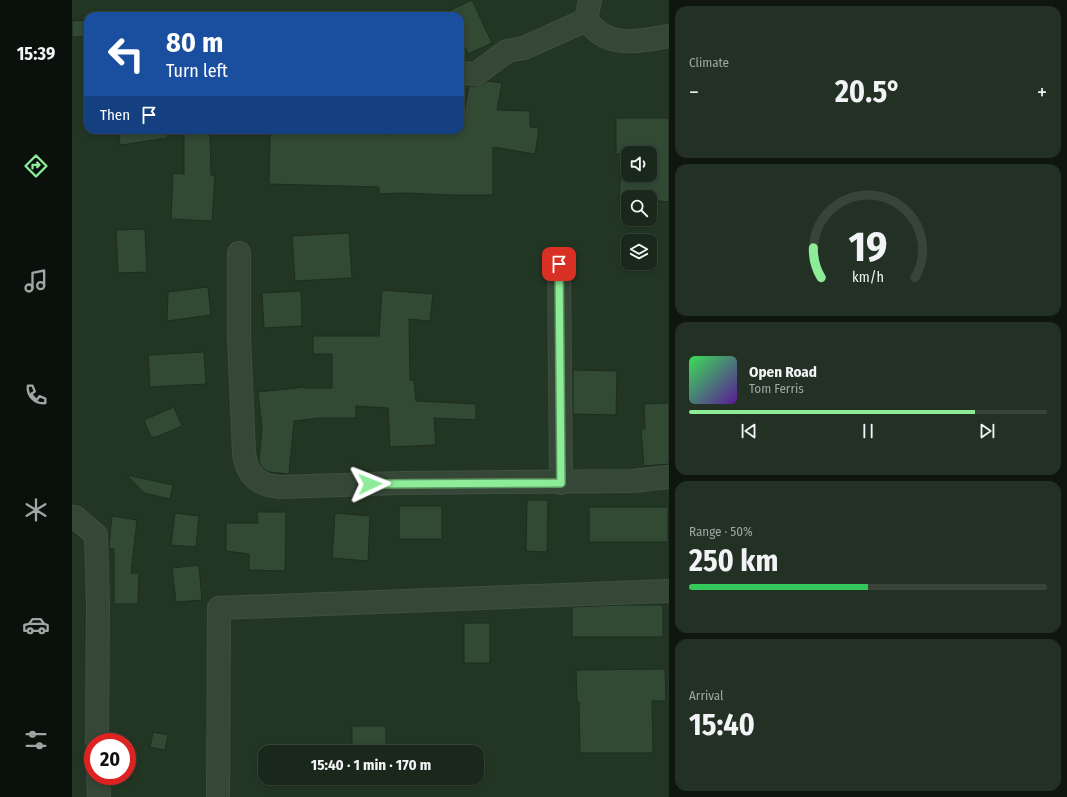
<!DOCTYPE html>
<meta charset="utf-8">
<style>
:root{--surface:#1a281b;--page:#233024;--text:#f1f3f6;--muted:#9fa6a3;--line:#38443a;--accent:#8dec97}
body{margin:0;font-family:"Fira Sans Condensed",sans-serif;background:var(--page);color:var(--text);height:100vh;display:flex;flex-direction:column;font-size:15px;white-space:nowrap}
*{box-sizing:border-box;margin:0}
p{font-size:13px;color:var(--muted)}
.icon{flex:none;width:22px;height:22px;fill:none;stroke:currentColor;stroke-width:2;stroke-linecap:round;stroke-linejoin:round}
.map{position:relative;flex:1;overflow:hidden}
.details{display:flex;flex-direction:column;gap:6px;padding:6px;background:#0e160f;width:398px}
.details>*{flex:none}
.banner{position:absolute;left:12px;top:12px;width:380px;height:122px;border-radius:12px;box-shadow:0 2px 6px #0003,0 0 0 1px var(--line);background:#1a4fa0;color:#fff;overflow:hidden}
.fabs{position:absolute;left:549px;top:146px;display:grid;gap:8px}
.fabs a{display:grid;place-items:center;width:36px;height:36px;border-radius:8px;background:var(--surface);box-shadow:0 2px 6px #0003,0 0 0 1px var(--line);font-size:20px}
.speed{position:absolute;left:12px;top:733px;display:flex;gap:8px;font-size:20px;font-weight:700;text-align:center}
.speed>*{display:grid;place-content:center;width:52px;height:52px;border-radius:50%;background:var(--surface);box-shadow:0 2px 6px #0003,0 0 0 1px var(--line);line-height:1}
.speed .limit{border:6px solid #d22;background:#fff;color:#111}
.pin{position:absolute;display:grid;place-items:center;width:34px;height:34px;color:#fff;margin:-17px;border-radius:8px;box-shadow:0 2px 6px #0006}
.me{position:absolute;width:44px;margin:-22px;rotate:88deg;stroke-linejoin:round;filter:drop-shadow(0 0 3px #0008)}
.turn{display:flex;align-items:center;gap:14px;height:84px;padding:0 16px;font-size:18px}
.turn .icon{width:52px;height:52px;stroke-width:2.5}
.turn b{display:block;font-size:28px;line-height:34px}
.then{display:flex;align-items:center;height:38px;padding:0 16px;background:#0003;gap:8px;font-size:15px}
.big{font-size:30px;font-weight:700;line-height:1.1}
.details .card{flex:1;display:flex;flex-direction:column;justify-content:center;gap:6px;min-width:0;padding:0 14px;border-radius:12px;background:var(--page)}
.details .dial{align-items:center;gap:0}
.dial svg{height:104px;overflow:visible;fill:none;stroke:var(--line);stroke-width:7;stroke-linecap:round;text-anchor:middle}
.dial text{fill:var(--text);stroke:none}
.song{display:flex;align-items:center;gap:12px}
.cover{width:48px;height:48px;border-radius:6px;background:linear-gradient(135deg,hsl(130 70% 55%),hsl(270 70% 35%))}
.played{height:4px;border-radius:2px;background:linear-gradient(90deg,var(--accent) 80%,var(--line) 80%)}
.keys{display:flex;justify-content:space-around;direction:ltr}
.heat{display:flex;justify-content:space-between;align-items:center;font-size:22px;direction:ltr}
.charge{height:6px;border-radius:3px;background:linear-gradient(90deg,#34c759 50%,var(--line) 0)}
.trip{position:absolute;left:186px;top:745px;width:226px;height:40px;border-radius:12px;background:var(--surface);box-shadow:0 2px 6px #0003,0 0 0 1px var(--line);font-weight:700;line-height:40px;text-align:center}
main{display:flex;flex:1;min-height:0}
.tab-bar{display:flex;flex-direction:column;width:72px;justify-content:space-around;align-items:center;background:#0a100b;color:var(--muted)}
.tab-bar .icon{width:28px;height:28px}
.tab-bar .current{color:var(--accent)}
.tab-bar b{font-size:18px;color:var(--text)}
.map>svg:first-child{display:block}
.building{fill:#324934;stroke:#1d2d1f;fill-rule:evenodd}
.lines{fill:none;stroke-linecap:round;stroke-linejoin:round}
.minor-casing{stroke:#3f5041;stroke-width:24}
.minor{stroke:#364737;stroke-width:22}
.route-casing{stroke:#5c9962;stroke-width:10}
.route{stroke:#8dec97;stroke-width:7}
</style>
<main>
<nav class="tab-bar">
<b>15:39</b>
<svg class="icon current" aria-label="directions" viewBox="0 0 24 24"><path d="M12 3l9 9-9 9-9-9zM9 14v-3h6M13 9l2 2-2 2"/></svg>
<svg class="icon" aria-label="music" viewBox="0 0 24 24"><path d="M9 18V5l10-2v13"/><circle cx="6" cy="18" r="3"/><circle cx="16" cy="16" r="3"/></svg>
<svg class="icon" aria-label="phone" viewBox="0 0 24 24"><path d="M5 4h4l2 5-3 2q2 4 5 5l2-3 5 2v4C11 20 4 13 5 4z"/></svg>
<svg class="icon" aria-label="climate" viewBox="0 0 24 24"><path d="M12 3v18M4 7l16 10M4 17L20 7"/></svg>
<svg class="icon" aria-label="car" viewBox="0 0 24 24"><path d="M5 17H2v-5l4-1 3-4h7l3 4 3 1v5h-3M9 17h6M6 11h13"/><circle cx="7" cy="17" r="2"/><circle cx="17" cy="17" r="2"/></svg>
<svg class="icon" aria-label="filters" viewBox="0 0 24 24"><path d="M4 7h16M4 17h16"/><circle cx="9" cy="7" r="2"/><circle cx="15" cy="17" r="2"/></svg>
</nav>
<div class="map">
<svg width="597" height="797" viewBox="0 0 597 797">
<rect width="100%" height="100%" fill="#233624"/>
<g class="building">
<polygon points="400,0 420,43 396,54 388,37 388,16 366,16"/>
<polygon points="16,20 16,36 0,37 0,21"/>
<polygon points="415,81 430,83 425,110 458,111 458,127 467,128 463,154 421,147 421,195 379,195 333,193 307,194 307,187 197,184 198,130 314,130 314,135 345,132 345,130 389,130 397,86 404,86 411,84"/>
<path d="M544,118H597V202L578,200V197L547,198L550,154H544ZM556,153H578V175H556Z"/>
<polygon points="46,130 95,130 96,138 48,145"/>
<polygon points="112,130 138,130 139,175 143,175 140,221 99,219 101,173 112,174"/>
<polygon points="73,229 75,272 46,273 44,230"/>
<polygon points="277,233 280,278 223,281 220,236"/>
<polygon points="136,287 139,315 95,321 96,292"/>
<polygon points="310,290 361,294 358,321 337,319 338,380 342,380 344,401 404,404 404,420 362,418 364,445 318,447 316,408 284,406 284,418 248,418 222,421 217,474 198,472 194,471 189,466 187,460 190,428 186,392 233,387 233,388 260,388 260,354 241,354 241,336 307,336"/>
<polygon points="229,291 230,326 192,328 190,293"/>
<polygon points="132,352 134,384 78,387 76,355"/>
<polygon points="501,370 545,371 544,415 501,414"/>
<polygon points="597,403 597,464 572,466 569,429 573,429 572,404"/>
<polygon points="102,407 110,426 84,437 79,437 72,420"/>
<polygon points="55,475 101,485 98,499 72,493"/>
<polygon points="455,500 476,500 475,552 454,551"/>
<rect x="327" y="506" width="43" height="33"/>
<rect x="517" y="507" width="79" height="35"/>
<polygon points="185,512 214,512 213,571 177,570 177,554 154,551 154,523 186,523"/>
<polygon points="103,513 127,516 124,547 99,545"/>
<polygon points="263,513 298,516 296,561 260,558"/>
<polygon points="40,516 65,520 59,573 67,573 66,604 42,604 42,549 37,548 37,543"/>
<polygon points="127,565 130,600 104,602 100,568"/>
<polygon points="549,605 591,605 591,637 500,637 500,607"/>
<rect x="392" y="623" width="26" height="40"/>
<polygon points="593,669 594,701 580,701 581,753 508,753 507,702 505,702 504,670"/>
<polygon points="280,726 314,726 314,749 280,750"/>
<polygon points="81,732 96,735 93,750 78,747"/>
</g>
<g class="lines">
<defs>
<g id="minor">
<path d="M514,20C518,24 522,29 526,32C545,47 575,40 597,36"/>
<polyline points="514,20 518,0"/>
<polyline points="388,73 404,74 435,51 452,48 514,20"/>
<path d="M167,253V337L172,454C176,476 185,485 208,487L329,483L561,481L597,477"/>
<polyline points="487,264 489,483"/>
<polyline points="0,517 3,517 24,535 26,605 25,742"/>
<polyline points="26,776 27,797"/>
<polyline points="146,797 147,608 597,591"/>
</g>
</defs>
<use href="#minor" class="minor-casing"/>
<use href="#minor" class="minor"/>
</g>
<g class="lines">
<defs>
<polyline id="route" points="298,484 489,483 487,264"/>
</defs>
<use href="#route" class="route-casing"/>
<use href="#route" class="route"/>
</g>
</svg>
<div class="fabs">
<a><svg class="icon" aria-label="sound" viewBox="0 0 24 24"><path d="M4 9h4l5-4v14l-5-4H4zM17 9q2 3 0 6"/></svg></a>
<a><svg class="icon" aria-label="search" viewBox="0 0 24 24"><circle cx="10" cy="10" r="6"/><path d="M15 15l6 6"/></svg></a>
<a><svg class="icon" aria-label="layers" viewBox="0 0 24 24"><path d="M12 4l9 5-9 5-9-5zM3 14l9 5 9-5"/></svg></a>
</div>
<div class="speed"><div class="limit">20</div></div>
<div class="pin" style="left:487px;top:264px;background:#d93025"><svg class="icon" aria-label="arrive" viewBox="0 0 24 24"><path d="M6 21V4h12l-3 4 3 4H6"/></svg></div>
<svg class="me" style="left:298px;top:484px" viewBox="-20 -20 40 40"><path d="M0-17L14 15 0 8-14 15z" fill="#8dec97" stroke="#fff" stroke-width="4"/></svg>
<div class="trip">15:40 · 1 min · 170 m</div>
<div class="banner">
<div class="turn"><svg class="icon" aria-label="left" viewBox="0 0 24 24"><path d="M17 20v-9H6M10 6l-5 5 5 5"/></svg><div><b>80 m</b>Turn left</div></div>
<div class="then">Then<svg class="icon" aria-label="arrive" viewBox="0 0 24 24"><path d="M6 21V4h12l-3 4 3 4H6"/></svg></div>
</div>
</div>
<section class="details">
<div class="card"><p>Climate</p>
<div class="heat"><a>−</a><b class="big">20.5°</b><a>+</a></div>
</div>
<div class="card dial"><svg viewBox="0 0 100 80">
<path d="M14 69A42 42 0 1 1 86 69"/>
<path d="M14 69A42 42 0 0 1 8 46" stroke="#8dec97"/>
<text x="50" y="56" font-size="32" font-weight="700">19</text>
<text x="50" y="72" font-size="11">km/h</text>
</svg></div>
<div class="card">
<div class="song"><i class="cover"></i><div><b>Open Road</b><p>Tom Ferris</p></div></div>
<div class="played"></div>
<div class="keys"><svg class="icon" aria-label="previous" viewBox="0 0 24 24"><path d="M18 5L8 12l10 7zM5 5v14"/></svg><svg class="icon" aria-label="pause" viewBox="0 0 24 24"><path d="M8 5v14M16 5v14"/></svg><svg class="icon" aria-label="next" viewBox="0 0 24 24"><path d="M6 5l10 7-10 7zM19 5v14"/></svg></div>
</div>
<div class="card"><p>Range · 50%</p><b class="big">250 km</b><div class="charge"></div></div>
<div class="card"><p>Arrival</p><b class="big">15:40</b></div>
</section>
</main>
